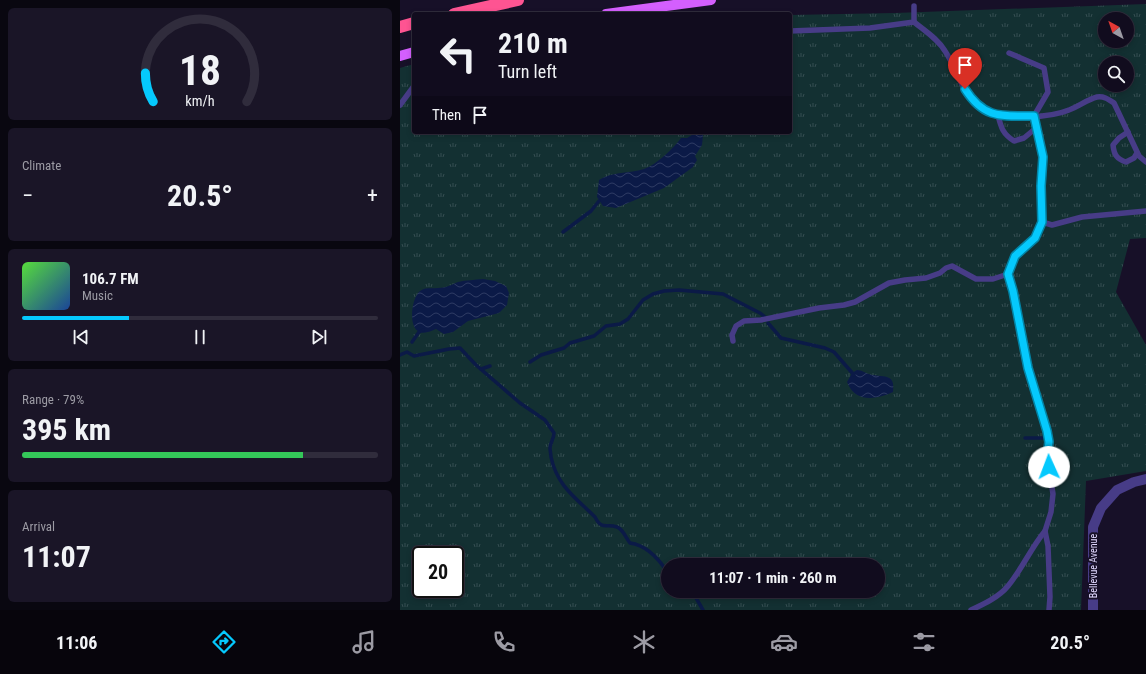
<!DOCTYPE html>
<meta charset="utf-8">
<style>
:root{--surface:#110c1e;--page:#1a1527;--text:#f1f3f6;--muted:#9c9ba4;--line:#302c3c;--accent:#05c9fd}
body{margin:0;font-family:"Roboto Condensed",sans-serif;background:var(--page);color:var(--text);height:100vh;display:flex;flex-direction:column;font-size:15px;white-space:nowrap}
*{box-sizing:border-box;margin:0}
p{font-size:13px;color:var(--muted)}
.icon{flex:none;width:22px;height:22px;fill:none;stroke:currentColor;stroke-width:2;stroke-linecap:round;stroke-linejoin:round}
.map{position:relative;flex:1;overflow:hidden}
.drawer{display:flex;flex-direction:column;gap:8px;padding:8px;background:#090710;width:400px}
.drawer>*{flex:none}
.hud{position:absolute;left:12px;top:12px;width:380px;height:122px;border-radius:4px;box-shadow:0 2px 6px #0003,0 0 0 1px var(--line);background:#110c1e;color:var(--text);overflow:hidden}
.needle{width:26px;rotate:320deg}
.tools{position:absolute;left:698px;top:12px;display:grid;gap:8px}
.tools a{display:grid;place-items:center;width:36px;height:36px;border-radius:50%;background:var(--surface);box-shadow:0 2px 6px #0003,0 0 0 1px var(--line);font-size:20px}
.speed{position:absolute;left:12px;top:546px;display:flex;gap:8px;font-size:20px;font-weight:700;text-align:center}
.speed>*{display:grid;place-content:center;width:52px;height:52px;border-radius:50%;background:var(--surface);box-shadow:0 2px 6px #0003,0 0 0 1px var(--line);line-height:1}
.speed .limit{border:2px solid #111;border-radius:6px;background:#fff;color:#111}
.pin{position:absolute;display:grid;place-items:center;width:34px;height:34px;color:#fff;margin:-41px -17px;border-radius:50% 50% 50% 0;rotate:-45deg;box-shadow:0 0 4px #0007}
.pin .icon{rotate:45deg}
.me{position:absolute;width:44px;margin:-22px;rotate:358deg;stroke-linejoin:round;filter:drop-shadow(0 0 3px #0008)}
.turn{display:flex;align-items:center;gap:14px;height:84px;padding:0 20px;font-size:18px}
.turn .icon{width:52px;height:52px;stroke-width:2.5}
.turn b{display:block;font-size:28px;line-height:34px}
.then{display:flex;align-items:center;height:38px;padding:0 20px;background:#0003;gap:8px;font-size:15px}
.big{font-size:30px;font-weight:700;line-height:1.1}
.drawer .tile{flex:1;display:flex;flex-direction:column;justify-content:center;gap:6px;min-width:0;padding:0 14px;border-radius:6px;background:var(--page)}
.drawer .dial{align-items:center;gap:0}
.dial svg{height:104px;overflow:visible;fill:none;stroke:var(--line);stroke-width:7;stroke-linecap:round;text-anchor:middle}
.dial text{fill:var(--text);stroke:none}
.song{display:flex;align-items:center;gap:12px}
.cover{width:48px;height:48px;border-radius:6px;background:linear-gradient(135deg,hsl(110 70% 55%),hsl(220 70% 35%))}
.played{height:4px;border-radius:2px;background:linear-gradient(90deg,var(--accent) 30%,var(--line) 30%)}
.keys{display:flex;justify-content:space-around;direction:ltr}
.heat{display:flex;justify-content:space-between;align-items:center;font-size:22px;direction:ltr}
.charge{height:6px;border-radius:3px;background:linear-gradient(90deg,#34c759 79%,var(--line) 0)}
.trip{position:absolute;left:261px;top:558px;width:224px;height:40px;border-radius:20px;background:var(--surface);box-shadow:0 2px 6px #0003,0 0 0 1px var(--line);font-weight:700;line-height:40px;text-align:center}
.tabs{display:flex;height:64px;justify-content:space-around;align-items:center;background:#07050c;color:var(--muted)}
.tabs .icon{width:28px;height:28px}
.tabs .current{color:var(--accent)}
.tabs b{font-size:18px;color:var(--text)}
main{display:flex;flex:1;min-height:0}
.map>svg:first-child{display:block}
.grass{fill:url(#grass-tufts);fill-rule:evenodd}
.water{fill:url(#water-waves)}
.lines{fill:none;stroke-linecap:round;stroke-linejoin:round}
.stream{stroke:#0b1a47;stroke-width:3.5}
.lane{stroke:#473c87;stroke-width:5.5}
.street{stroke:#473c87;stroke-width:10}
.primary{stroke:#d45ffe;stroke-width:10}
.highway{stroke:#fe5492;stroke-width:12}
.route-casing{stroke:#0383a4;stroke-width:10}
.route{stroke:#05c9fd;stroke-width:7}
.labels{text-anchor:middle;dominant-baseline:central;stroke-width:4;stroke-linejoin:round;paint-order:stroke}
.street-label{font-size:10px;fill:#e1d8ff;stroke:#171028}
</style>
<main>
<section class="drawer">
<div class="tile dial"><svg viewBox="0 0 100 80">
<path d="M14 69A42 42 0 1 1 86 69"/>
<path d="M14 69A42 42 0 0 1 8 47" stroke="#05c9fd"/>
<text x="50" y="56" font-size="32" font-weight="700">18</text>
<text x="50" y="72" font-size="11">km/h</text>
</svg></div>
<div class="tile"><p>Climate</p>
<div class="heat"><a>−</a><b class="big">20.5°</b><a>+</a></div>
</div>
<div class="tile">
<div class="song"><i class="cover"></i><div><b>106.7 FM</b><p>Music</p></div></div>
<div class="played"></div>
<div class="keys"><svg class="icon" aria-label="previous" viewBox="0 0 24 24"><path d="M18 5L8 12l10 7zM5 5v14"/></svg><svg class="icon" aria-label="pause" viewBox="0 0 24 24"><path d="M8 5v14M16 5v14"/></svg><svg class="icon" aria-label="next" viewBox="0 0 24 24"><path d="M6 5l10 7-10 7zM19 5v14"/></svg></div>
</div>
<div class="tile"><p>Range · 79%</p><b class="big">395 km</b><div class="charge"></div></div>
<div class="tile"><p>Arrival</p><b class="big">11:07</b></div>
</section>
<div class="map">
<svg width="746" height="610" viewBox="0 0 746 610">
<defs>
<pattern id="grass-tufts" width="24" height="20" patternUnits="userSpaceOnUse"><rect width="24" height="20" fill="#133032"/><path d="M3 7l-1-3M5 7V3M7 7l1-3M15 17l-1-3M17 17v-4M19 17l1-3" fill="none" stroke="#354d51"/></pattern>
<pattern id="water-waves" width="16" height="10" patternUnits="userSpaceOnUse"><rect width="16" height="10" fill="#0b1a47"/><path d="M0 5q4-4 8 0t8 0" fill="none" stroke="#2e3b63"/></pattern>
</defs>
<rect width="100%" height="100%" fill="#171028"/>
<path class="grass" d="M746,4V238L730,239L716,292L746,345V471L686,481L681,610H0V68L14,64V132H390V15L495,13ZM705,19H727V41H705ZM705,63H727V85H705ZM21,555H55V589H21ZM268,565H478V591H268Z"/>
<g class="water">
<path d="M297,132H300L303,135L302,145L295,156L297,160L293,167L264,188L216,208L203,206L197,197L199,180C212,171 229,174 244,169C256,165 274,148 281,138H287Z"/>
<path d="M83,279L95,281L106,286L109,293L107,305L99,313L68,321L53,332L44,334L36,329C31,331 25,334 20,332C8,329 11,298 20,291C25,287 31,289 38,288C45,288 51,285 58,282C66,280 75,280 83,279Z"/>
<path d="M457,370C462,370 465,373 469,374C482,378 496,372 493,392C476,400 455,403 447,382L452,373Z"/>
</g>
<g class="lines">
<g class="stream">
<polyline points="163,232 191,211 199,201"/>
<polyline points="368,323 381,338 425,348 434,352 454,375"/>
<polyline points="12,342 19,332 23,330"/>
<path d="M0,355L7,352L14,356L49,349L60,348L76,365L120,403L145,420L154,433C154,439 150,443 150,448C150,451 151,454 151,457C157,486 176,498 195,517C202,531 206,523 217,527C223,529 226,538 230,543C246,545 259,559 268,573"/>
<polyline points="130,362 141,355 164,348 170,343 194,336 206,326 220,324 228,319 243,300 253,294 264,291 279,290 323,294 360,313 365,317"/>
<polyline points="81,369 90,366"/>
<polyline points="625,438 645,438"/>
<polyline points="292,591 303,610"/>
</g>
<g class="lane">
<path d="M514,22C525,31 538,39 545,51C558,70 563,100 586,111C605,120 650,118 669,110C678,107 688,99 697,97C704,96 708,99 714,103L739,156L746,162"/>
<polyline points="390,31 470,28 514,22 514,6"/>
<polyline points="609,53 644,68 648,92 634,116 643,157 641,187 642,222 652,225 682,217 746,211"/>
<polyline points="0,105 14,86"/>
<path d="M598,115C601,128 603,134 614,141L624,138L636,128"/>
<path d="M728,132L719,138L713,145C714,155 717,159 726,162L734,158L737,153"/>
<polyline points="642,222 635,238 615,256 608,274 613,291 628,368 647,431 649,442 647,456 653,494 651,512 645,531 648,546 650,597 649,610"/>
<polyline points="333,341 332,335 336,326 344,321 361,320 419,308 444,305 455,302 489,283 505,280 526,278 540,273 546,268 552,266 576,279 593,279 608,274"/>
<path d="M571,610C584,604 599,597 608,586C622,569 631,548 645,531"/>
</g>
<polyline class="street" points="693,610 693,527 701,508 717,490 734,482 746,479"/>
<g class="primary">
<polyline points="206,14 311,0"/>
<polyline points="0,56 14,52"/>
</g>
<g class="highway">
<polyline points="54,14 118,0"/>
<polyline points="0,27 14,23"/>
</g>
</g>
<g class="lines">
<defs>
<path id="route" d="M565,89C584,119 601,116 634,116L643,157L641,186L642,222L635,238L615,256L608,274L613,291L628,368L647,431L649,442L647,456L649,467"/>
</defs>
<use href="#route" class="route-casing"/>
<use href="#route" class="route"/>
</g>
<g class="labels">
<g class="street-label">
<text transform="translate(693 566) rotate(-90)">Bellevue Avenue</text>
</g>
</g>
</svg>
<div class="tools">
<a><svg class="needle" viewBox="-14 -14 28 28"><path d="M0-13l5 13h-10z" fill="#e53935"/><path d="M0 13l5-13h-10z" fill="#9c9ba4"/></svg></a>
<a><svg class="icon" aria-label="search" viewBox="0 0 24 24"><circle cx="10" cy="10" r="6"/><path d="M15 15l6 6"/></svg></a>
</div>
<div class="speed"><div class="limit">20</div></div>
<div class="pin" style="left:565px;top:89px;background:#d93025"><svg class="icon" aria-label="arrive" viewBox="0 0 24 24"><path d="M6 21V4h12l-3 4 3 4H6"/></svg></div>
<svg class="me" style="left:649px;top:467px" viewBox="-20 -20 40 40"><circle r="19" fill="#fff"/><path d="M0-13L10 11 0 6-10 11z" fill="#05c9fd"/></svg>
<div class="trip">11:07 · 1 min · 260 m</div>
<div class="hud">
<div class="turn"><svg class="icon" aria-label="left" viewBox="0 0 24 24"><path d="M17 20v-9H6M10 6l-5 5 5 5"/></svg><div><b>210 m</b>Turn left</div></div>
<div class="then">Then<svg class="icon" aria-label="arrive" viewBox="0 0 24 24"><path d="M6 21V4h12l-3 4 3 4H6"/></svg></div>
</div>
</div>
</main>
<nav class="tabs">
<b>11:06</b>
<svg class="icon current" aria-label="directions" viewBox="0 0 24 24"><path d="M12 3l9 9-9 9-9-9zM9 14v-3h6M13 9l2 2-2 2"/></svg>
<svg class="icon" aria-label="music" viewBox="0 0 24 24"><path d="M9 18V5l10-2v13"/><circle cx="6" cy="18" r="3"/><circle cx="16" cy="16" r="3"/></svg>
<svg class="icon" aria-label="phone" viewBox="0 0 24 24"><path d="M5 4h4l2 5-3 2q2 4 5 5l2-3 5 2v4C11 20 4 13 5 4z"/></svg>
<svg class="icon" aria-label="climate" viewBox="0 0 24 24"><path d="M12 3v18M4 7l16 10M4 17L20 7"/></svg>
<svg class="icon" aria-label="car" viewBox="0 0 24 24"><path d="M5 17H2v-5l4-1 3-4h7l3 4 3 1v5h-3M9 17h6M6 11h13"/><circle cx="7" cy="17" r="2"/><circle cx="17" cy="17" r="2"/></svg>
<svg class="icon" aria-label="filters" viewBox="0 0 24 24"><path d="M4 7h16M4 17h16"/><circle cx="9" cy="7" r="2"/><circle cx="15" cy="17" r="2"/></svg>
<b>20.5°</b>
</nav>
